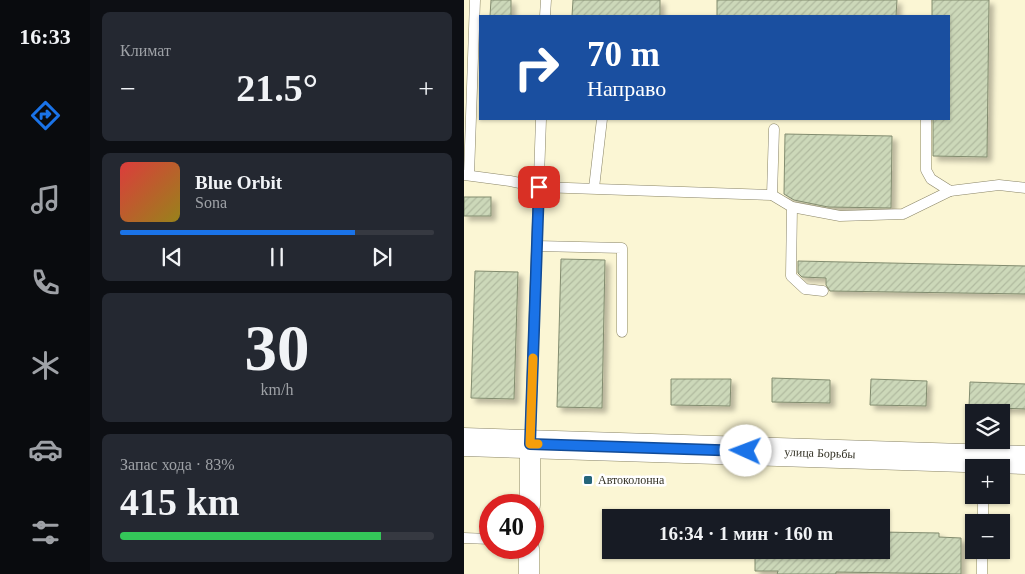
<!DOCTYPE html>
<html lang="ru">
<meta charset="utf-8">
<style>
:root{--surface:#171b24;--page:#242831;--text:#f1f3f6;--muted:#9ea1a6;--line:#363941;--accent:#1a73e8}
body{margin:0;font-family:Georgia,serif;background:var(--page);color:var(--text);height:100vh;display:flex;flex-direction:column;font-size:19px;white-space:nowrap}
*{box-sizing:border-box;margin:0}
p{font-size:16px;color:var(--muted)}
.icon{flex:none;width:28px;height:28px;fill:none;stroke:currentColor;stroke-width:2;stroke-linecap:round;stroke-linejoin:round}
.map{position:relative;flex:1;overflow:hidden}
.drawer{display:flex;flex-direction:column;gap:12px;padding:12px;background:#0d0f14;width:374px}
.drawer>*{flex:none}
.hud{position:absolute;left:15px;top:15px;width:471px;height:105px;border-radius:0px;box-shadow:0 1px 4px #0004;background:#1a4fa0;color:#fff;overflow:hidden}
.controls{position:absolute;left:501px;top:404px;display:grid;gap:10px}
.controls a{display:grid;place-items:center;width:45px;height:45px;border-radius:0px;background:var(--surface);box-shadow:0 1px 4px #0004;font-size:25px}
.speed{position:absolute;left:15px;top:494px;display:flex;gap:10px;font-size:25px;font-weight:700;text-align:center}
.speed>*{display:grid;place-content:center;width:65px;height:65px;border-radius:50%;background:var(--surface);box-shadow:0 1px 4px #0004;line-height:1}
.speed .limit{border:8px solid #d22;background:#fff;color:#111}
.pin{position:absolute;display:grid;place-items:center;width:42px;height:42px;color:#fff;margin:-21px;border-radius:10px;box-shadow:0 2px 8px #0006}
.me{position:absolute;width:55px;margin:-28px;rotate:272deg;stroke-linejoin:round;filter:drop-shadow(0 0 4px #0008)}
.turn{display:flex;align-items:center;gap:18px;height:105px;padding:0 25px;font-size:22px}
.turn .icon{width:65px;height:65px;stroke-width:2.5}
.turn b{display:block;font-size:35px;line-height:42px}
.big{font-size:38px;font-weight:700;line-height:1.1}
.drawer .card{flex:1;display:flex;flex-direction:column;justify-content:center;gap:8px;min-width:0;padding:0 18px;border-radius:8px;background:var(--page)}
.drawer .dial{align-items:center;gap:0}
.dial b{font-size:65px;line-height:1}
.song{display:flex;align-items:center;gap:15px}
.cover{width:60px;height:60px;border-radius:8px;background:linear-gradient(135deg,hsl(0 70% 55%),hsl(50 70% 35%))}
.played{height:5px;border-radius:2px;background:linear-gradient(90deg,var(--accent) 75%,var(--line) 75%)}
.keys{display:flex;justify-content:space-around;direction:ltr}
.heat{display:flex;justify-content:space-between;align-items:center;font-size:28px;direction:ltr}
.charge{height:8px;border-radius:4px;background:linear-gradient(90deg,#34c759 83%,var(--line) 0)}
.trip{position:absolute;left:138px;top:509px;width:288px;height:50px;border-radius:0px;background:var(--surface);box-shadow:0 1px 4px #0004;font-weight:700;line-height:50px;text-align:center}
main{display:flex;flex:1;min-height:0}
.tabs{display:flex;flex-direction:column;width:90px;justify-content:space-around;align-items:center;background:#090b0e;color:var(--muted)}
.tabs .icon{width:35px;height:35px}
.tabs .active{color:var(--accent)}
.tabs b{font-size:22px;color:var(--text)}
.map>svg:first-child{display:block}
.building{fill:url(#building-hatch);stroke:#828c6f;filter:url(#shadow)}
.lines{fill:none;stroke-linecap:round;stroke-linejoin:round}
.lane-casing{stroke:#8a8567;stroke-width:11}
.street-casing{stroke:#8a8567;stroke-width:21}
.secondary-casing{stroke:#8a8567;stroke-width:29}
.lane{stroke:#fff;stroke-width:10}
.street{stroke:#fff;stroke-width:20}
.secondary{stroke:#fff;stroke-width:28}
.route-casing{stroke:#114b97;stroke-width:12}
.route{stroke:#1a73e8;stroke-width:9}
.slow{stroke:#f59e0b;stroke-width:9}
.poi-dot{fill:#25657a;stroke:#fff;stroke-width:2}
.labels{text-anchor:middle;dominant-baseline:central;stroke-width:5;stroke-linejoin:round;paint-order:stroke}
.street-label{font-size:12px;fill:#323023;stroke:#fff}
.poi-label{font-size:12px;fill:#323023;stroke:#fff;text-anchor:start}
</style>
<main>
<nav class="tabs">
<b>16:33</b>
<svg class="icon active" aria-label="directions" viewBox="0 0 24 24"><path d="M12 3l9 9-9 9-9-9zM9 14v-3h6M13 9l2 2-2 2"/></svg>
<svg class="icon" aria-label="music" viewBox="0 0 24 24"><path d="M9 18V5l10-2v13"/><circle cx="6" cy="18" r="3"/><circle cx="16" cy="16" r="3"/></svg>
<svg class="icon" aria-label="phone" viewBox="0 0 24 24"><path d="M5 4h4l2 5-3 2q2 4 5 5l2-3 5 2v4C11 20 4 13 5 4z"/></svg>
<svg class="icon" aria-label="climate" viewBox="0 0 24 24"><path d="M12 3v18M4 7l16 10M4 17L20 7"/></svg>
<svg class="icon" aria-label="car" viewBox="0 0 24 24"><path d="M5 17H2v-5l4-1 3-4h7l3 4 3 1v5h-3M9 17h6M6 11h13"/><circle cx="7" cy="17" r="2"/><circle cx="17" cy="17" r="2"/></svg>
<svg class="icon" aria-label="filters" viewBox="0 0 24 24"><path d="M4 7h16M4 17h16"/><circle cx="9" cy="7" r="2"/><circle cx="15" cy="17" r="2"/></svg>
</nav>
<section class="drawer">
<div class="card"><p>Климат</p>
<div class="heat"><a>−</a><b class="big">21.5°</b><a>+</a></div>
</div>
<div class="card">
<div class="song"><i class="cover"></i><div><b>Blue Orbit</b><p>Sona</p></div></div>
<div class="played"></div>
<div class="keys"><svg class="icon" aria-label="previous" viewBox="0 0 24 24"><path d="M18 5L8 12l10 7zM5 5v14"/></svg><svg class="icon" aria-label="pause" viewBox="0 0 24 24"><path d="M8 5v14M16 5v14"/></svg><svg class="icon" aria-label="next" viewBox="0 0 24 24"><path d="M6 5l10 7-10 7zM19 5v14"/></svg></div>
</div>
<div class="card dial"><b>30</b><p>km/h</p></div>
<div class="card"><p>Запас хода · 83%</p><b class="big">415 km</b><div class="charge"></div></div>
</section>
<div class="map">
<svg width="562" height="574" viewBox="0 0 562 574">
<defs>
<pattern id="building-hatch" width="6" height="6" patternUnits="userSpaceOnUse" patternTransform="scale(1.25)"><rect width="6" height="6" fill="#ccd8b9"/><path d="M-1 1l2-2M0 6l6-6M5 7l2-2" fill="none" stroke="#b0ba9f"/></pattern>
<filter id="shadow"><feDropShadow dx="4.5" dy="4.5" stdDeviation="2.5" flood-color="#0004"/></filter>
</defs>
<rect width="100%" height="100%" fill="#fbf6d4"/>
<g class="building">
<polygon points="27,0 47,0 47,16 26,16"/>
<polygon points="109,0 196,0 196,16 108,16"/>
<polygon points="253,0 433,0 432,16 253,16"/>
<polygon points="468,0 525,0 523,157 469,156 469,119 485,119 485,16 468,16"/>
<polygon points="321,134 428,136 427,208 364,207 330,200 320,194"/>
<rect x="0" y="197" width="27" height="19"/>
<polygon points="97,259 141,260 138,408 93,407"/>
<polygon points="334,261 562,266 562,294 366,291 362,285 362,278 338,277 334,273"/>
<polygon points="11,271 54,272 50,399 7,398"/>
<polygon points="308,378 366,380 366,403 308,402"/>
<polygon points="207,379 267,379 266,406 207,405"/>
<polygon points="407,379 463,381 462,406 406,405"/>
<polygon points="506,382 562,384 562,409 505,407"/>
<polygon points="416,532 475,533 475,537 497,538 497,574 372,572 372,574 313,574 314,571 291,571 291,550 416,550"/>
</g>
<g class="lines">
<defs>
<g id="lane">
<polyline points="81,16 82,0"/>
<polyline points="462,119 462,170 467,179 486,191 535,185 562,188"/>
<polyline points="0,175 46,181 75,187 308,195 328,207 376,216 439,214 486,191"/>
<polyline points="5,175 11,0"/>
<polyline points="130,188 138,119"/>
<polyline points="308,195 310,129"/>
<polyline points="328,207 327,276 341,289 359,291"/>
<polyline points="73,246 158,248 158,332"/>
<polyline points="66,443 77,119"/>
<polyline points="519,522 519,495"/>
<polyline points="0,538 26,539"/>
<polyline points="518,574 518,550"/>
</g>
<g id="street">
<polyline points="66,505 66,444"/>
<polyline points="65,574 65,548"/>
</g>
<polyline id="secondary" points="0,442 562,460"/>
</defs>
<use href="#lane" class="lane-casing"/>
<use href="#street" class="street-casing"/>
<use href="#secondary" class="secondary-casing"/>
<use href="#lane" class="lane"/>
<use href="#street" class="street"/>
<use href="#secondary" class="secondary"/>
</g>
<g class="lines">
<defs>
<polyline id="route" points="75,187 66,444 282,451"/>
</defs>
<use href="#route" class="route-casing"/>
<use href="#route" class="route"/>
<polyline class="slow" points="69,358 66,444 74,444"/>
</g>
<rect class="poi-dot" x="119" y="475" width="10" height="10" rx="2.5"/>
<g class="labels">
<g class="street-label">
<text transform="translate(356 453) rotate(2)">улица Борьбы</text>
</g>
<g class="poi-label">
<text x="134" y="480">Автоколонна</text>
</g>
</g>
</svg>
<div class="controls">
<a><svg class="icon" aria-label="layers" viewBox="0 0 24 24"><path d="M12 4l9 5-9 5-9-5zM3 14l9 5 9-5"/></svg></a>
<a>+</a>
<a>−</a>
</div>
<div class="speed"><div class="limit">40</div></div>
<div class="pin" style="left:75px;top:187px;background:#d93025"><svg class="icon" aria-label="arrive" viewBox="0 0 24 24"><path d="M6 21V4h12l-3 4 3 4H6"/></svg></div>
<svg class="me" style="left:282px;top:451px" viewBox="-20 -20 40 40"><circle r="19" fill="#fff"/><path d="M0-13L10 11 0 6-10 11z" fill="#1a73e8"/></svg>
<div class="trip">16:34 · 1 мин · 160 m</div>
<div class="hud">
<div class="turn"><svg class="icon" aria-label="right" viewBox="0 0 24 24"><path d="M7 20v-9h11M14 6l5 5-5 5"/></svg><div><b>70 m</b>Направо</div></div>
</div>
</div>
</main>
